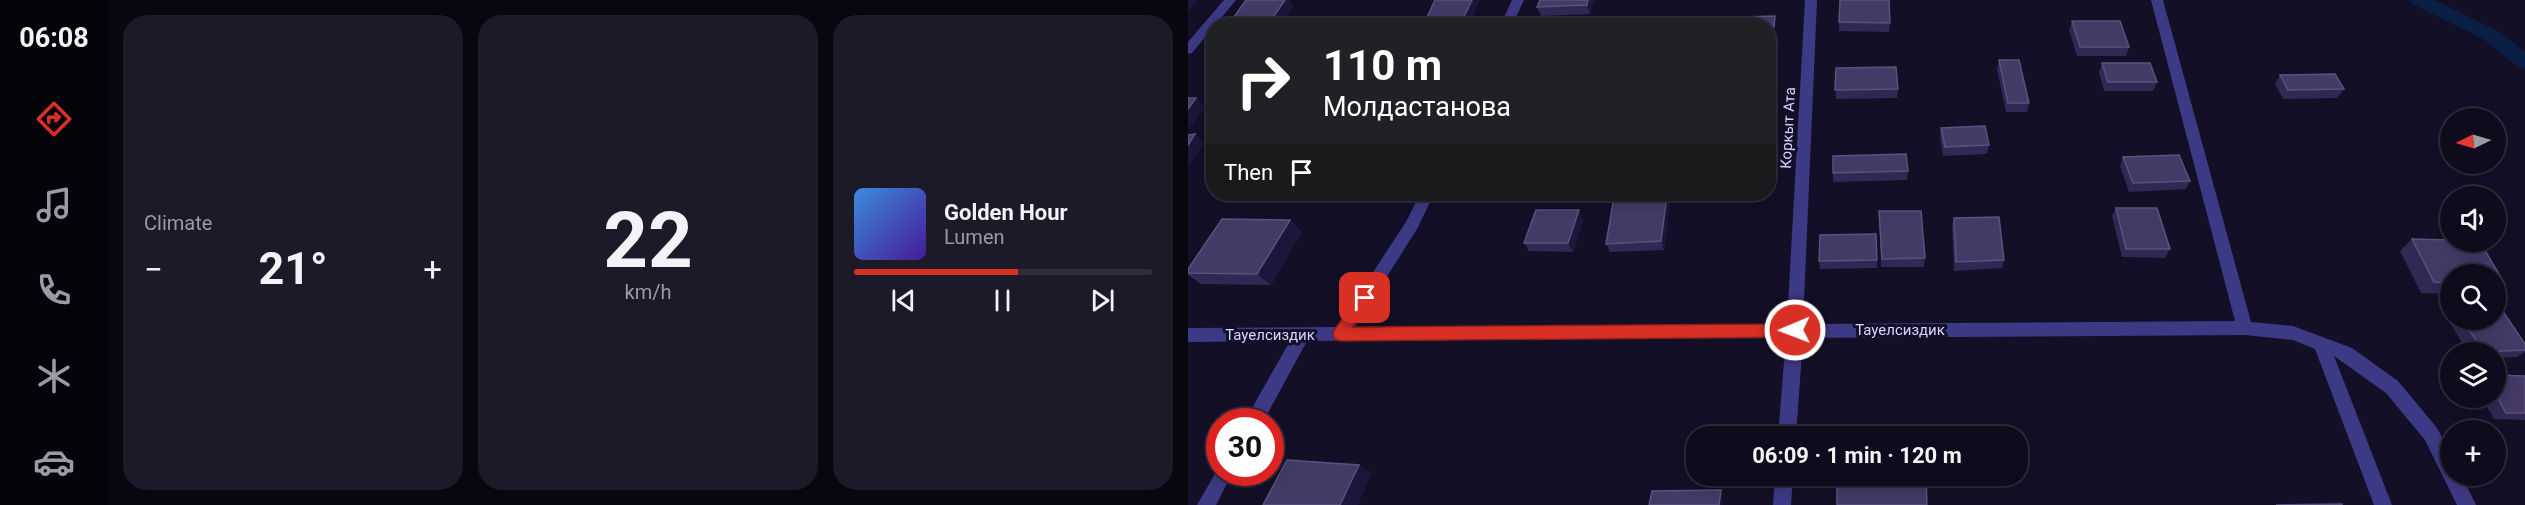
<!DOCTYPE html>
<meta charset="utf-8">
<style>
:root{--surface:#0e0b1c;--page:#1c1929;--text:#f1f3f6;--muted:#9b9ba3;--line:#2e2b3b;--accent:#d93025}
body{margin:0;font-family:Roboto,sans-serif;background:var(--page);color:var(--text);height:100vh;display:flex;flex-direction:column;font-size:22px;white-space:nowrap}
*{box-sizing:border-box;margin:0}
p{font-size:20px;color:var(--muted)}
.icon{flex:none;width:33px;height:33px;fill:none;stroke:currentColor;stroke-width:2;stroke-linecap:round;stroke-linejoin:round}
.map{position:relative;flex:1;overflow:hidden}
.panel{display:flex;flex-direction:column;gap:15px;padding:15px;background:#08060f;width:1080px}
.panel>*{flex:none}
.banner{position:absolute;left:18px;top:18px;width:570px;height:183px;border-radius:24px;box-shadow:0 3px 15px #0003,0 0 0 2px var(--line);background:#202124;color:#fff;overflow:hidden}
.needle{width:39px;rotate:265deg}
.controls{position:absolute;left:1252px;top:108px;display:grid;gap:12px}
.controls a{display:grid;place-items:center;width:66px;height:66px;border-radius:50%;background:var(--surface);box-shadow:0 3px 15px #0003,0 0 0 2px var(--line);font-size:30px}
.speed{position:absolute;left:18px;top:408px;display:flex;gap:12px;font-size:30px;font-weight:700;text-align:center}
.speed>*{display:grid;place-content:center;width:78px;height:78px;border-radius:50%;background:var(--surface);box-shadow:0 3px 15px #0003,0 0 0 2px var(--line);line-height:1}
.speed .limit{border:9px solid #d22;background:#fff;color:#111}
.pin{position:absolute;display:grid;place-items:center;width:51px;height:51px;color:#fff;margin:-26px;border-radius:12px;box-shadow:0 3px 9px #0006}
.me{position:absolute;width:66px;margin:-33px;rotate:269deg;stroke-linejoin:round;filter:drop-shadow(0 0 4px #0008)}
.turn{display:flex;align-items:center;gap:21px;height:126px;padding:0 18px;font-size:27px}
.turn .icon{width:78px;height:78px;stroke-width:2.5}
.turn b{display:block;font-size:42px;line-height:51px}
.then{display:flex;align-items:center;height:57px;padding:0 18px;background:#0003;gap:12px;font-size:22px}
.big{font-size:45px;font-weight:700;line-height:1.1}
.panel .tile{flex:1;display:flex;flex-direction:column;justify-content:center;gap:9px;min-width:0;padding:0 21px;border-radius:24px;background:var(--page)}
.panel .dial{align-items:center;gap:0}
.dial b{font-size:78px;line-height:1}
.song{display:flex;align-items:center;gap:18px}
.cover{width:72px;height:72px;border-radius:9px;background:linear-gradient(135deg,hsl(210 70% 55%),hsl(260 70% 35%))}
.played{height:6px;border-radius:3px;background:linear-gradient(90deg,var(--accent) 55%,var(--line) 55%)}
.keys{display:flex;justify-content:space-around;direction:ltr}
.heat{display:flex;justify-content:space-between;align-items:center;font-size:33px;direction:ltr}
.panel .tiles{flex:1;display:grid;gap:15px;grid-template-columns:repeat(3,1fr)}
.trip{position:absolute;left:498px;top:426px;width:342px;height:60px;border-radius:24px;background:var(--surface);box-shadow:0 3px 15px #0003,0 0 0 2px var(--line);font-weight:700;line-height:60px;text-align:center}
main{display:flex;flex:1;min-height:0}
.tabs{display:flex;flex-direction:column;width:108px;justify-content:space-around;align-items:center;background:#06040b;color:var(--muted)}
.tabs .icon{width:42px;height:42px}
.tabs .selected{color:var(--accent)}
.tabs b{font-size:27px;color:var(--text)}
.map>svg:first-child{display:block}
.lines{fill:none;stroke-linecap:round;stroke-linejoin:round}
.canal{fill:#0a1f44;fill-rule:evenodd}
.street{fill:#3d3a85;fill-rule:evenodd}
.wall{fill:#312854}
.shaded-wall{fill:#1d163a}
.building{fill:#433a66;stroke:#5a527e;stroke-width:1.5}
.route{fill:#d93025;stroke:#8d1f18;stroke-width:1.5}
.labels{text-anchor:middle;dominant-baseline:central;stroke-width:6;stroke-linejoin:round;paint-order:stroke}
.street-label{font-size:15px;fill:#d9d4ff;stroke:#130f26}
</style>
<main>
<nav class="tabs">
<b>06:08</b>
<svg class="icon selected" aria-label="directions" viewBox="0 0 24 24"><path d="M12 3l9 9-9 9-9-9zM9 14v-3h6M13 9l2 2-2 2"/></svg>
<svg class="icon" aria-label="music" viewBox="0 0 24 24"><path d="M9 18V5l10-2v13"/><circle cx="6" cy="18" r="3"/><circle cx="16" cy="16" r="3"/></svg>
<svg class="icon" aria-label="phone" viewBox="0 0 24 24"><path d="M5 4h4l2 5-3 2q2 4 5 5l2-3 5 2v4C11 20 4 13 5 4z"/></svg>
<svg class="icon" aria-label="climate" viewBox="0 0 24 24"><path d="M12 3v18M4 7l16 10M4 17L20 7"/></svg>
<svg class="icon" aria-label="car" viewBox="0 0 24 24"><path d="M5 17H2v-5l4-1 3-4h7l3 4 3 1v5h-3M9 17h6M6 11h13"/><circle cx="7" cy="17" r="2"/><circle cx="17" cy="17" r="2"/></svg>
</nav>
<section class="panel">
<div class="tiles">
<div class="tile"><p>Climate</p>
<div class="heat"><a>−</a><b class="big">21°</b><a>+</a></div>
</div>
<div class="tile dial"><b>22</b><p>km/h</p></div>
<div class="tile">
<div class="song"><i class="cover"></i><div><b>Golden Hour</b><p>Lumen</p></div></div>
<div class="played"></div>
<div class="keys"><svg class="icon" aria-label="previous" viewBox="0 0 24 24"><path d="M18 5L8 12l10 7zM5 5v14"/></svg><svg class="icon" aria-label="pause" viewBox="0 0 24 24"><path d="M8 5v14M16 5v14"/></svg><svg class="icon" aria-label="next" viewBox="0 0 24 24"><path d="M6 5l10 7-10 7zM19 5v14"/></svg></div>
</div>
</div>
</section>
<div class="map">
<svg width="1337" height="505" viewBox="0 0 1337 505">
<rect width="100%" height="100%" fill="#130f26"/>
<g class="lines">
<polygon class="canal" points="1221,0 1246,0 1308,30 1337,52 1337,69 1330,67 1294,38 1224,4"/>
<g class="street">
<polygon points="36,0 48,0 4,53 0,54 0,42"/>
<polygon points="324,0 336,0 324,26 312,26"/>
<polygon points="617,0 629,0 615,324 1047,321 963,0 975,0 1063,322 1105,326 1164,348 1210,381 1249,428 1263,454 1263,476 1274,476 1288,505 1269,505 1237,440 1198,393 1146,356 1204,505 1186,505 1127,349 1105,340 1057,335 615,338 608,436 590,436 598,338 119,341 75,422 56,422 102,341 0,342 0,328 149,327 218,222 232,194 246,194 229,229 167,327 599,324"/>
<polygon points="32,465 32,472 45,472 28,505 9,505"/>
<polygon points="587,476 605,476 603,505 585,505"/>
</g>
</g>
<g class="wall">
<polygon points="352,0 406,0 402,14 353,16 349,7"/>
<polygon points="105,6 92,26 42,26 41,24"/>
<polygon points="587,21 586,32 580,32 580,26"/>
<polygon points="884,21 941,47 938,56 889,56 881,30"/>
<polygon points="651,22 702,23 701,32 651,31"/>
<polygon points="580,33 587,46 584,77 580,77"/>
<polygon points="811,60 841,103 839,112 818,112 809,69"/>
<polygon points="914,63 969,82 965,91 916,91 911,72"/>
<polygon points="648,68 710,89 709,98 648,99"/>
<polygon points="1092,75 1156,89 1149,98 1095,99 1087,84"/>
<polygon points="753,128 801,145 799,154 755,156 752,137"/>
<polygon points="645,156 720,171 719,180 645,182"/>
<polygon points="935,157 1002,181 998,189 941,192 932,166"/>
<polygon points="521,194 568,194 522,197"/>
<polygon points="482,204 476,250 422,252 418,244"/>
<polygon points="928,208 982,249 977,258 934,257 924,216"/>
<polygon points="691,211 737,258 736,267 693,267"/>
<polygon points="766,218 816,260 814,268 766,271 764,226"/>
<polygon points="395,219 385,252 341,251 336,243"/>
<polygon points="102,220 114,232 83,285 13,284 0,275 0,269"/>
<polygon points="1224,239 1263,240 1263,242 1292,242 1317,284 1308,291 1308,274 1263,274 1263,294 1233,293 1212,251"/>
<polygon points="689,260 689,268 632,269 631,261"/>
<polygon points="1263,318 1263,320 1308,320 1337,344 1337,352 1329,357 1308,358 1308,352 1280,352 1260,320"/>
<polygon points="1308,375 1337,376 1337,420 1306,419 1294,398 1308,398"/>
</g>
<g class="shaded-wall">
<polygon points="0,0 10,0 0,13"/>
<polygon points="97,0 101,0 105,6 92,26 84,26 81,23"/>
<polygon points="284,0 292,0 281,26 272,26"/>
<polygon points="400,0 406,0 402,14 399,5"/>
<polygon points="585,33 587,46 584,77 583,64"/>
<polygon points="8,98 17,107 0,130 0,109"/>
<polygon points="7,134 16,143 0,167 0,145"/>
<polygon points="479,195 482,204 476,250 473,241"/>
<polygon points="391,210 395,219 385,252 380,243"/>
<polygon points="102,220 114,232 83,285 69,274"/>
<polygon points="171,465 184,473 170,505 152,505"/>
<polygon points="533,490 535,496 534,505 531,505"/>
</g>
<g class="building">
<polygon points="58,0 97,0 81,23 41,24"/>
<polygon points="247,0 284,0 272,25 235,26"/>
<polygon points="352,0 400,0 399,5 349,7"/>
<polygon points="652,0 701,0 702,23 651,22"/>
<polygon points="587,16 586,27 580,27 580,26 555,26 556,17"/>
<polygon points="884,21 932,21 941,47 892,47"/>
<polygon points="580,33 585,33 583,64 580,64"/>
<polygon points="811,60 831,60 841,103 820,103"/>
<polygon points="914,63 962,63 969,82 920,82"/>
<polygon points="708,67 710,89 647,90 648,68"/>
<polygon points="1147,74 1156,89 1100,90 1092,75"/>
<polygon points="0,98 8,98 0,109"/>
<polygon points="797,126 801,145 757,147 753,128"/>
<polygon points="7,134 0,145 0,135"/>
<polygon points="718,154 720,171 645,173 645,156"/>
<polygon points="991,155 1002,181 945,183 935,157"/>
<polygon points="479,195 473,241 418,244 426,197"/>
<polygon points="928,208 969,208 982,249 938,249"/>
<polygon points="348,210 391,210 380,243 336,243"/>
<polygon points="691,211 733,211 737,258 694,259"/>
<polygon points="811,217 816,260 768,262 766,218"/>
<polygon points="34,219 102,220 69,274 0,273 0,269"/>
<polygon points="688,234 689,260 631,261 632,235"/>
<polygon points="1224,239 1263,240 1263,242 1292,242 1317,284 1308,284 1308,274 1263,274 1263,283 1246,282"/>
<polygon points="1308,310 1314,310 1337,344 1337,350 1296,352 1274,320 1308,320"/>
<polygon points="1308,375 1337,376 1337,413 1318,413 1308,395"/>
<polygon points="99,460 171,465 152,505 75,505"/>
<polygon points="649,476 738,476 739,505 649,505"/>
<polygon points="533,490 531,505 461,505 464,491"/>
<polygon points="1154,504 1154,505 1088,505"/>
</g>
<polygon class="route" points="177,292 182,293 184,298 165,327 607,324 612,326 614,330 612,335 607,337 153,341 147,339 145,334 147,329 172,293"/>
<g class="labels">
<g class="street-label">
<text transform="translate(600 128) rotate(-87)">Коркыт Ата</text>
<text x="712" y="330">Тауелсиздик</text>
<text x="82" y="335">Тауелсиздик</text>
</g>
</g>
</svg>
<div class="controls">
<a><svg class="needle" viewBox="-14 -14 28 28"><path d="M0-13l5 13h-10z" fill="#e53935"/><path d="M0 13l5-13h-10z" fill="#9b9ba3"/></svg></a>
<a><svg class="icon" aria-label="sound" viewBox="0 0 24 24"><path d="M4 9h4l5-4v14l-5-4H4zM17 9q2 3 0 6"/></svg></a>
<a><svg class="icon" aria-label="search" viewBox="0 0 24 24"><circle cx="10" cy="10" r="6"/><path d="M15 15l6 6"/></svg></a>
<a><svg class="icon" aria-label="layers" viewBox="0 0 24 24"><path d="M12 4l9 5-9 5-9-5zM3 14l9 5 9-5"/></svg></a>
<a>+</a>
</div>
<div class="speed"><div class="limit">30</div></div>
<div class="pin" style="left:177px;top:298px;background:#d93025"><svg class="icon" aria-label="arrive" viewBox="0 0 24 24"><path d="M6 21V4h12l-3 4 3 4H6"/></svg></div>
<svg class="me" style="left:607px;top:330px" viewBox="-20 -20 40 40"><circle r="17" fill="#d93025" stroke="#fff" stroke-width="3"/><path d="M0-11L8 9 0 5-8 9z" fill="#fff"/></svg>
<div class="trip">06:09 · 1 min · 120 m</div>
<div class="banner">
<div class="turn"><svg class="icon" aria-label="right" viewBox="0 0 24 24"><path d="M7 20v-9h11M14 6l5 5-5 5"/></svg><div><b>110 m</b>Молдастанова</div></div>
<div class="then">Then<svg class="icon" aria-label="arrive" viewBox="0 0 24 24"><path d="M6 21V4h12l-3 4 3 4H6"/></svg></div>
</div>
</div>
</main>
